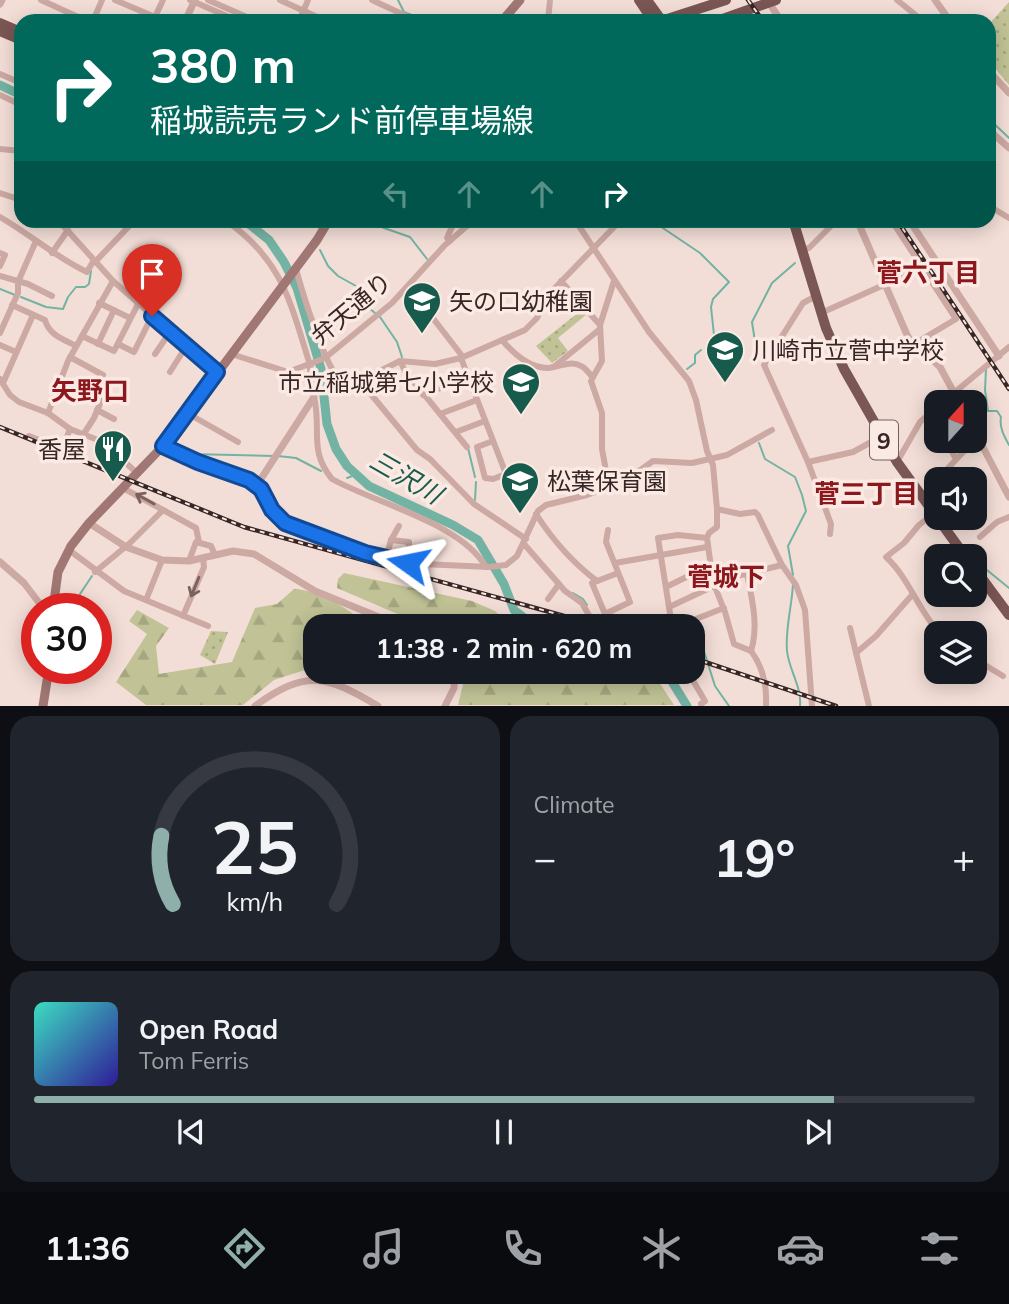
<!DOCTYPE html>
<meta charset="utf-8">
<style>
:root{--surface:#171b24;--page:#20242c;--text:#f1f3f6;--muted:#9ea1a6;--line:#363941;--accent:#8fafaa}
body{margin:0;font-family:Mulish,"Noto Sans JP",sans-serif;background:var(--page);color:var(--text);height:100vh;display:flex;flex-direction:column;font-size:26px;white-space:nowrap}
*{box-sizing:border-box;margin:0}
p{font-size:23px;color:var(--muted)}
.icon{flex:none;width:38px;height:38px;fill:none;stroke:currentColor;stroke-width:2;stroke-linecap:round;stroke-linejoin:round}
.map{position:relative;height:706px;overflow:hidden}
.panel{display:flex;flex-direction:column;gap:10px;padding:10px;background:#0d0f14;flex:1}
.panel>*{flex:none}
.hud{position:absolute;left:14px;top:14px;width:982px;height:214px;border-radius:21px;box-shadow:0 4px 18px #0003;background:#00695c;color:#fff;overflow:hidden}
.needle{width:46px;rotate:21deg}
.fabs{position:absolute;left:924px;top:390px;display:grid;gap:14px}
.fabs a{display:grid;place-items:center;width:63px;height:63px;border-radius:14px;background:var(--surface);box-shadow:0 4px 18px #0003;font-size:35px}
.speed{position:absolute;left:21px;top:593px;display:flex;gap:14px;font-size:35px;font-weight:700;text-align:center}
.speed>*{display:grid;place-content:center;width:91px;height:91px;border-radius:50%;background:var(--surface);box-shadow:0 4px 18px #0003;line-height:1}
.speed .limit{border:10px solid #d22;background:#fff;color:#111}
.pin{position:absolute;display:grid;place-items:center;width:60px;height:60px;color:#fff;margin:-72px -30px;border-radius:50% 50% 50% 0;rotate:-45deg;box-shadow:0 0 7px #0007}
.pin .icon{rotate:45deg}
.me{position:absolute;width:77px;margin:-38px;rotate:282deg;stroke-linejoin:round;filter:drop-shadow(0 0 5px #0008)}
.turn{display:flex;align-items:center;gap:24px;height:147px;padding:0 21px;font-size:32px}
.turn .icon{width:91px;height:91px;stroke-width:2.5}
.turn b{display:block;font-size:49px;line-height:60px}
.lanes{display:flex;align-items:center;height:66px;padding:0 21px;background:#0003;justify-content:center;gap:35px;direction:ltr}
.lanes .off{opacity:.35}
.big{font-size:52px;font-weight:700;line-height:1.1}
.panel .tile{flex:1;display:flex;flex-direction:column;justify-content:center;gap:10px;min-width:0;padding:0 24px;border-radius:21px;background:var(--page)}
.panel .dial{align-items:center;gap:0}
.dial svg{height:182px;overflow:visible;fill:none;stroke:var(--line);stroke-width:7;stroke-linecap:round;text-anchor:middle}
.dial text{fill:var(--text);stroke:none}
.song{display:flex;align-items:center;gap:21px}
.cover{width:84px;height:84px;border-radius:10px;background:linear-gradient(135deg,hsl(170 70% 55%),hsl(250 70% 35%))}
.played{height:7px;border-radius:4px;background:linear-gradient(90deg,var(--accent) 85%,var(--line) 85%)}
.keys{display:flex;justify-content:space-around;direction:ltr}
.heat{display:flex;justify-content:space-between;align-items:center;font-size:38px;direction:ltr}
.panel .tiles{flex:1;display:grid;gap:10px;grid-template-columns:1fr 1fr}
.tile:last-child{grid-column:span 2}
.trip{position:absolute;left:303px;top:614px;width:402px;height:70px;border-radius:21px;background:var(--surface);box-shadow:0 4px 18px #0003;font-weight:700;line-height:70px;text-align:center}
.tabs{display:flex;height:112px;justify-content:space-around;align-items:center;background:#090b0e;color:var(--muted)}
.tabs .icon{width:49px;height:49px}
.tabs .selected{color:var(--accent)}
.tabs b{font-size:32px;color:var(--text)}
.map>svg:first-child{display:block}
.forest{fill:url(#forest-firs)}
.park{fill:url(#park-dots)}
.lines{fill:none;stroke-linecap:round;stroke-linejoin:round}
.stream{stroke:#73b3a3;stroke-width:2}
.river{stroke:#73b3a3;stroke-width:9}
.minor{stroke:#cca9a2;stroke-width:6}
.tertiary{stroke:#cca9a2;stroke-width:7}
.secondary{stroke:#a07773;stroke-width:9}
.primary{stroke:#7a5654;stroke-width:10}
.rail-casing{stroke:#362625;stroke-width:4.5}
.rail{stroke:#fbe9e3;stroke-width:2;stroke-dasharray:5;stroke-linecap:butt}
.oneway{stroke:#7a615d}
.route-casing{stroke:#114b97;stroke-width:18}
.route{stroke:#1a73e8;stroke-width:12}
.labels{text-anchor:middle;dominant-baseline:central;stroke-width:7;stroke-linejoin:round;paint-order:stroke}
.shield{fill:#fbe9e3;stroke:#71605e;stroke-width:2}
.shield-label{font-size:23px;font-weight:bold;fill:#362625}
.poi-label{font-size:24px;fill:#362625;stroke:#fbe9e3;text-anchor:start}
.street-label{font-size:24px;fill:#362625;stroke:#fbe9e3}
.neighbourhood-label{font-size:26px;font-weight:bold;fill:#8c171c;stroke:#fbe9e3}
.water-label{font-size:26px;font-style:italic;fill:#175b4c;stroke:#fbe9e3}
</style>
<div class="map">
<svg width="1009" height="706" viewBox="0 0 1009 706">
<defs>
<pattern id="forest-firs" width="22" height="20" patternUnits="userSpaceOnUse" patternTransform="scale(1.75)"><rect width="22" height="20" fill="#c1c396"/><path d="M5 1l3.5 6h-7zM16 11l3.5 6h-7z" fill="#a6a781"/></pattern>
<pattern id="park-dots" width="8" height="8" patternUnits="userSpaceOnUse" patternTransform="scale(1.75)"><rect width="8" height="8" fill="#c1c396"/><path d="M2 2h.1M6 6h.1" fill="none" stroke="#a6a781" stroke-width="1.8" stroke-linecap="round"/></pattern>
</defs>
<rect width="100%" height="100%" fill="#f3ded7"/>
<g class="forest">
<polygon points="344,573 472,601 495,611 511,626 423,625 337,588 338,579"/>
<path d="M294,589C320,590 349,609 368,626H315V662L305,670L274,680L243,705H146L116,682L147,634L129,621L137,610L169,628L156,646L159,674L232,662L255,608L277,604Z"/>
<polygon points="466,672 644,672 657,679 674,705 458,705"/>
</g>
<g class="park">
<polygon points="1009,2 1009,85 989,61 989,24"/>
<polygon points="583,309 587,314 558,338 568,351 552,363 536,346"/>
<polygon points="211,631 228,632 215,664 200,655"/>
</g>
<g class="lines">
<g class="stream">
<polyline points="398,0 404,12 427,21"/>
<polyline points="989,119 1009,138"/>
<polyline points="369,220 384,228 410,237 427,259"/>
<polyline points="651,220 700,253 729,282 713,299 711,307 714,335"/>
<polyline points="320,250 328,266 338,276 356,286 364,304 375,313"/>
<polyline points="0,289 15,295"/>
<polyline points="21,297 46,307 63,309 68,297 76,287 85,287 89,284 91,271"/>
<polyline points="380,317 397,342 402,357"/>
<polyline points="756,348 752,322 772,283 795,263"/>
<polyline points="687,369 695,363 695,355 701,350"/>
<path d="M986,369L985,390L988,411H997L1001,417C999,427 1004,436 1009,445"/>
<polyline points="759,443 765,459 795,477 802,495 806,511 788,546 793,575"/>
<polyline points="468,448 475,477"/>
<polyline points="190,454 273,456"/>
<polyline points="278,456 296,458 321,471"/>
<polyline points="347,478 355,475"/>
<polyline points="475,500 476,482"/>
<polyline points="982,566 1009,588"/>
<path d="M793,584C792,606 785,629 787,651C789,670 802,687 800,706"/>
<polyline points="573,593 583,599 587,605"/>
<polyline points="79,609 80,594 92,576"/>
<polyline points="695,623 715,686 729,706"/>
<polyline points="612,624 621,626"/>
</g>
<g class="river">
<polyline points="0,85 21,95"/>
<polyline points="244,220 269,240 284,262 297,288 321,369 327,424 336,449 347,466 369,486 453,525 478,540 504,584 514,610 532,624 541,626"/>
<polyline points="666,672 687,706"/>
</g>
<g class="minor">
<polyline points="41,0 87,21"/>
<polyline points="115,0 155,17"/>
<polyline points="190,0 238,21"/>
<polyline points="208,0 256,21"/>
<polyline points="280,0 326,21"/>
<polyline points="372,0 417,21"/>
<polyline points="897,0 923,21"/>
<polyline points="154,19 163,0"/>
<polyline points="93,21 102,0"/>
<polyline points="299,21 308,0"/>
<polyline points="548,21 550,0"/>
<polyline points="0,74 21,83"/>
<polyline points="0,95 21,105"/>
<polyline points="0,149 21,151"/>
<polyline points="0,193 21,200"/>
<polyline points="989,206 1009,218"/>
<path d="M0,217C30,234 55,257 87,272L94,260"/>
<polyline points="58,220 113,281 217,372"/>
<path d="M225,220C283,260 290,302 310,365"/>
<polyline points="285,220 288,222 289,220"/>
<path d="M575,220L649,332L689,381L696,400L707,451L713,465L717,509V527L709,533L707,538L713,582L725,612L734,644L751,651C763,667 767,686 766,706"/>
<polyline points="450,241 447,238 455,220"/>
<polyline points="801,250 809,248 837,220"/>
<polyline points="0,253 5,255 0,266"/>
<polyline points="52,253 68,230"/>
<polyline points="95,262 135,220"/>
<path d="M296,269C302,291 326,370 341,381H360L400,361L435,364L461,358L525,330L537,318L549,294L621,220"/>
<polyline points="0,276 28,284 52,296"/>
<polyline points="561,281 600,325"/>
<polyline points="408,286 463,357"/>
<polyline points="816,296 803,303 764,365 808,462 831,524 830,534"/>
<polyline points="99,303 130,318"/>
<path d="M12,305L45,320C49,335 63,339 76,346"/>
<polyline points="821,313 922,268"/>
<polyline points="0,333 18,293 18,282 36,241"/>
<polyline points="82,336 114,351 138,304"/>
<path d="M502,340C513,353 529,368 548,368C558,367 571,360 581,366C586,368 589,374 593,377L591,381L602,413V449L609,487"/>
<polyline points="98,344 114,310"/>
<polyline points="118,344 134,352 152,316"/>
<polyline points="0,345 16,352"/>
<polyline points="882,353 904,350 956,319 892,221 889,220"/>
<polyline points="155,354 170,332"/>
<polyline points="231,354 288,372 325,358 392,303 445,245 474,220"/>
<polyline points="70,357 103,375"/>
<polyline points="461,358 506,474 493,479 485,478 477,447 493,441"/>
<polyline points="400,361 405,371 467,447"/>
<polyline points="556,365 600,329"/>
<polyline points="170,372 187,345"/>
<polyline points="593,377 602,361 600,325 614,281"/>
<polyline points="0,379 10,395 19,402 48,413 70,429 103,442 138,474"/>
<polyline points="360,381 417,450 430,459 474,504 526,539"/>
<polyline points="3,383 33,315"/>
<polyline points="423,395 468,377"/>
<path d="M314,397C322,429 308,450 332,479C377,504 461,523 486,567"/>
<polyline points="943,402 1009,347"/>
<polyline points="97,410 114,419"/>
<polyline points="48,413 68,361 113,281"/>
<polyline points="187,413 238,442"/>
<polyline points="440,414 477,400"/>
<polyline points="927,416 936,423"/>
<polyline points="456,432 485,421"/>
<polyline points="83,435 94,418 106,389"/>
<polyline points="29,436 62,449 70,429"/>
<polyline points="946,441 956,459"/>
<polyline points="163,446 198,462 249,480 260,489 272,510 285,523 317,536 386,559 422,564 489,567 506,565 517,556 538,511 546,505 587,495 625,481 653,461 692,463 727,455 772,430"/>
<polyline points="808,462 853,452 882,436"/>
<polyline points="897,462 920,422 936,408"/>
<polyline points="937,480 964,451 980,443"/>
<polyline points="123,488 196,528 199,542"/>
<polyline points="921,497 936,480"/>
<polyline points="717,509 740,514 755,512 758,515 782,565 796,585 805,610 812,706"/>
<path d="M536,514C552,539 573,563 597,581"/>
<path d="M933,514L919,525L904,543L886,557C909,578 918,610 940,634"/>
<polyline points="608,530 606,542 630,602 605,614 592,583 618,573"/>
<polyline points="980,537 997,522 1009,517"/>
<polyline points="391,540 409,542 408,563"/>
<polyline points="524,544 565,591 582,603 591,619 612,626"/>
<polyline points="69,550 124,591 208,626"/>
<polyline points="386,559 391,540 399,526"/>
<polyline points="189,561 196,542 211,546 215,555"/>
<polyline points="615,563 707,547"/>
<polyline points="95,572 130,543 162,511 165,511"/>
<path d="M747,574C752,599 759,626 751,651"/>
<polyline points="713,582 782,565"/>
<polyline points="666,587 709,566"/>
<polyline points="548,599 559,584"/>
<polyline points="146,600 162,560"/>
<polyline points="669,607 714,586"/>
<polyline points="183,616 204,567 203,558"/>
<polyline points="672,626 658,538 678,535 707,538"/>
<polyline points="678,626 724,608"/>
<polyline points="850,628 869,706"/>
<polyline points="856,653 876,636 912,595"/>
<polyline points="975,659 1003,676"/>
<polyline points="688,672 705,701 701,704"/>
</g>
<g class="tertiary">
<polyline points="935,0 950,21"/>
<polyline points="768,1 781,21"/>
<polyline points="0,4 2,0"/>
<polyline points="185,21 195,0"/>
<polyline points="989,71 1009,93"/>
<polyline points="989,130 1009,148"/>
<polyline points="857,220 908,337 940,367 959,402"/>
<polyline points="909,220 999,356"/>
<polyline points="975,432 1009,497"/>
<polyline points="257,485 314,397 310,365"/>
<polyline points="89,523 126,547 162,560 189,561 233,551 254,554 315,591 401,626"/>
<polyline points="0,562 24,583 40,604 53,609"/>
<path d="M255,706C306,669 326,675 378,706"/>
<polyline points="445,706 454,688 455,672"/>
</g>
<g class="secondary">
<polyline points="502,21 520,0"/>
<polyline points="53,609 58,572 71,546 89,523 163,446 317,240 329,220"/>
<polyline points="43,706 49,668"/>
</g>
<g class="primary">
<polyline points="639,0 653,21"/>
<polyline points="647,0 662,21"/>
<polyline points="661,21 726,0"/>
<polyline points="717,21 776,0"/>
<polyline points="0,23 21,32"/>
<polyline points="0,31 21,40"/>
<polyline points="793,220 826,328 844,369 897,462 965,556"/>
<polyline points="975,569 1009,615"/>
</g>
<defs>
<g id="rail">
<polyline points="748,0 763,21"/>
<polyline points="897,220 1009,389"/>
<polyline points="0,427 244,527 600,626"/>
<polyline points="693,658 836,706"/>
</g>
</defs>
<use href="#rail" class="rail-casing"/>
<use href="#rail" class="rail"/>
</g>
<defs><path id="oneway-shaft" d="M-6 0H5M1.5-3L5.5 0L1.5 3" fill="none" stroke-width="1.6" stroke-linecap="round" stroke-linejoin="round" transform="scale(1.75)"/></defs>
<g class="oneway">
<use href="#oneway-shaft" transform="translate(145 499) rotate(-151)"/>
<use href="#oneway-shaft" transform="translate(195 587) rotate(112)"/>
</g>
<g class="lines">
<defs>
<polyline id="route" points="152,316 217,372 163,446 198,462 249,480 261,489 272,510 285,523 365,553 408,563"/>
</defs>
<use href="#route" class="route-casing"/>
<use href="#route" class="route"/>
</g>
<defs>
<symbol id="school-pin" viewBox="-11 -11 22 30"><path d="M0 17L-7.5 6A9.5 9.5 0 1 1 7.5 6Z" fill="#175b4c" stroke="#fbe9e3"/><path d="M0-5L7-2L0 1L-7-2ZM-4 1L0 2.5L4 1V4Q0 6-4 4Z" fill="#fff"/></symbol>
<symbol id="restaurant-pin" viewBox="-11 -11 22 30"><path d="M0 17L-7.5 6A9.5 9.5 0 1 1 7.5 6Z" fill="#175b4c" stroke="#fbe9e3"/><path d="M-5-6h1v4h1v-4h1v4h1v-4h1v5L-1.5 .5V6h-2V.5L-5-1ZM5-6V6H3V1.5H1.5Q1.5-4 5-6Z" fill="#fff"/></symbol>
</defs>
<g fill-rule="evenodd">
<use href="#school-pin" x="400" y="279" width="44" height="60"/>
<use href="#school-pin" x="703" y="328" width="44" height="60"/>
<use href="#school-pin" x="499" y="360" width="44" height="60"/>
<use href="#restaurant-pin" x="91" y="427" width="44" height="60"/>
<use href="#school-pin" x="498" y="459" width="44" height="60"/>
</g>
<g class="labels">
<rect class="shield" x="870" y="420.5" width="28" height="39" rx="5"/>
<g class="shield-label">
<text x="884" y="440">9</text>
</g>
<g class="poi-label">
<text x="449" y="301">矢の口幼稚園</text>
<text x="752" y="350">川崎市立菅中学校</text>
<text x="494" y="382" text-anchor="end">市立稲城第七小学校</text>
<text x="86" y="449" text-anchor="end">香屋</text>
<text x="547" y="481">松葉保育園</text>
</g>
<g class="street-label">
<text transform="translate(351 308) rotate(-40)">弁天通り</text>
</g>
<g class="neighbourhood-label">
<text x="928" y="272">菅六丁目</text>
<text x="90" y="390">矢野口</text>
<text x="866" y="493">菅三丁目</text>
<text x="726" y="576">菅城下</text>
</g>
<g class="water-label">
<text transform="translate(406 477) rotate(30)">三沢川</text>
</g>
</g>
</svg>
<div class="fabs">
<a><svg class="needle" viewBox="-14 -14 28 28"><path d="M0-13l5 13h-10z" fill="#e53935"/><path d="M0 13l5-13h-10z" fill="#9ea1a6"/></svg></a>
<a><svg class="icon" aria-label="sound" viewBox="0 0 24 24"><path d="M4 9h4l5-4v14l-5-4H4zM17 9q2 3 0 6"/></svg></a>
<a><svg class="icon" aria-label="search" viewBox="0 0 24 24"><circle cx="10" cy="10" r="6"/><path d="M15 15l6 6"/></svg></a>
<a><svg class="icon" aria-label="layers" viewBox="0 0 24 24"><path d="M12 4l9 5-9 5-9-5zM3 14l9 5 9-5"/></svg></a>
</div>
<div class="speed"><div class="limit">30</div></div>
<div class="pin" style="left:152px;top:316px;background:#d93025"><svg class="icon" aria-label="arrive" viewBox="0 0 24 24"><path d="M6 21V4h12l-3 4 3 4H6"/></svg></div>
<svg class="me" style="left:408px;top:563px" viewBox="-20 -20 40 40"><path d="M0-17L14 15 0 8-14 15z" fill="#1a73e8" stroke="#fff" stroke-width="4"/></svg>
<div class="trip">11:38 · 2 min · 620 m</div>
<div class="hud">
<div class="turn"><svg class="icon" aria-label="right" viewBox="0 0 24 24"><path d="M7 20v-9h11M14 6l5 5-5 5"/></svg><div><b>380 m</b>稲城読売ランド前停車場線</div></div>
<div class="lanes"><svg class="icon off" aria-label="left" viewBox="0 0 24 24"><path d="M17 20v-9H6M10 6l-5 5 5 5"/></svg><svg class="icon off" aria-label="ahead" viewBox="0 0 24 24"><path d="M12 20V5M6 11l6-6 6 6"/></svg><svg class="icon off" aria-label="ahead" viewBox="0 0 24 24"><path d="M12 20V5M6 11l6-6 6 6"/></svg><svg class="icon" aria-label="right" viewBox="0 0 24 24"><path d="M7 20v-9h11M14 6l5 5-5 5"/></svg></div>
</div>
</div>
<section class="panel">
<div class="tiles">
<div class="tile dial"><svg viewBox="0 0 100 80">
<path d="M14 69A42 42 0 1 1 86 69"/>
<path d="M14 69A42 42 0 0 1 9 39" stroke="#8fafaa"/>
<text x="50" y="56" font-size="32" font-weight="700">25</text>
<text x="50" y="72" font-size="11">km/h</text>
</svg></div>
<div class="tile"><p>Climate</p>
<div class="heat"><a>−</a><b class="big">19°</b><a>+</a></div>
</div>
<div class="tile">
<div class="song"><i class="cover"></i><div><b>Open Road</b><p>Tom Ferris</p></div></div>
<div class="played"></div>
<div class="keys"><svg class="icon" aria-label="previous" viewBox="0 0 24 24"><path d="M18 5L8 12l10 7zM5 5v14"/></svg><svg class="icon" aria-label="pause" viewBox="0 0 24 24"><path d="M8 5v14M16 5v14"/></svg><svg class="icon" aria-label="next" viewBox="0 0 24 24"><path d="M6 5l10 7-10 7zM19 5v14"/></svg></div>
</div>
</div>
</section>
<nav class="tabs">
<b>11:36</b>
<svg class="icon selected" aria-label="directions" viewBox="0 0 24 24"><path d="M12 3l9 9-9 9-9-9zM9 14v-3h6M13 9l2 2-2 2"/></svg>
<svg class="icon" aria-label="music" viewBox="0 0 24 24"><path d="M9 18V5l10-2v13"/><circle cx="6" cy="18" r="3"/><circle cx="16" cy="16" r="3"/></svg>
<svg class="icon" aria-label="phone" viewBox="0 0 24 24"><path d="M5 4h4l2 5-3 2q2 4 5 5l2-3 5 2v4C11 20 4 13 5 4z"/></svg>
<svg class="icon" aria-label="climate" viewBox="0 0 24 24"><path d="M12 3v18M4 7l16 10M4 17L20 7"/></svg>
<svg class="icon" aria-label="car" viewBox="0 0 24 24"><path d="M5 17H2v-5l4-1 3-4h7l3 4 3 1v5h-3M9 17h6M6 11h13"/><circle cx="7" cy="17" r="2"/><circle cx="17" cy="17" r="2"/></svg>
<svg class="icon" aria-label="filters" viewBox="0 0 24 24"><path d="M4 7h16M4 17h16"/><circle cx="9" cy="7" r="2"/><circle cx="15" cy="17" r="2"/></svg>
</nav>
